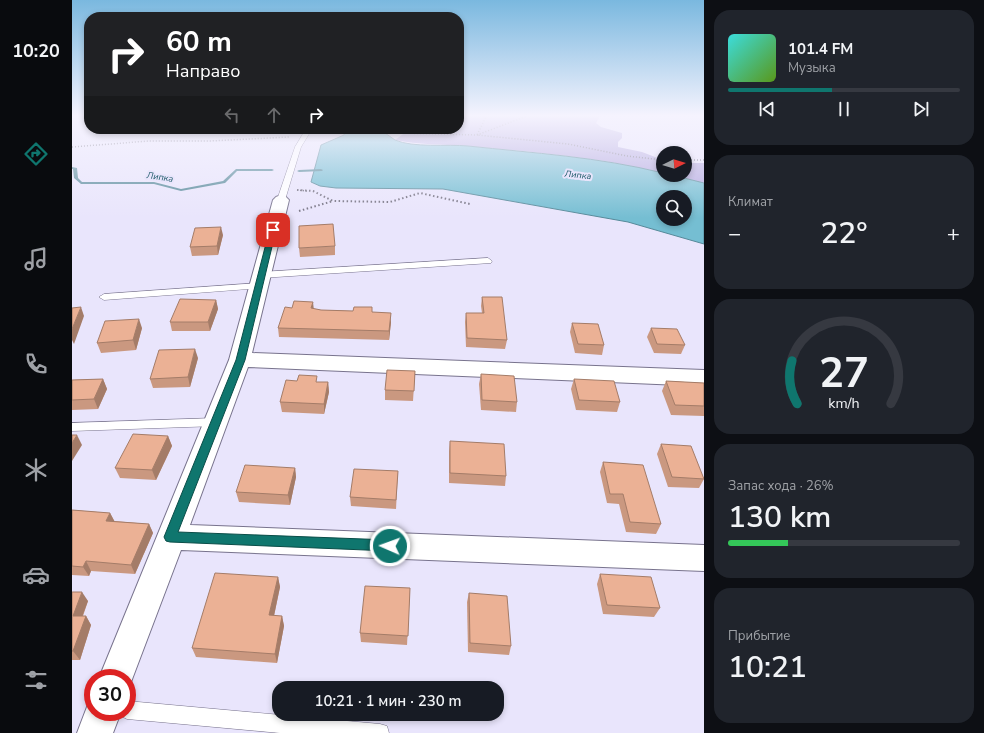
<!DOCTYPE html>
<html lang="ru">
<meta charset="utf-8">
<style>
:root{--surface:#171b24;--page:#20242c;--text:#f1f3f6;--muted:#9ea1a6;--line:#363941;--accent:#0f766e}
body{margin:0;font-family:"Nunito Sans",sans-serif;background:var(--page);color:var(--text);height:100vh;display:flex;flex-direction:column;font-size:15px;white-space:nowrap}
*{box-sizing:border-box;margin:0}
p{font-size:13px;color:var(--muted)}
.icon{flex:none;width:22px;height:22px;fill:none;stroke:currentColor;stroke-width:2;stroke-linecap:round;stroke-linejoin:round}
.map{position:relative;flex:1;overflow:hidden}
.side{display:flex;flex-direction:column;gap:10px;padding:10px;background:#0d0f14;width:280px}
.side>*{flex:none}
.banner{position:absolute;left:12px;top:12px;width:380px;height:122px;border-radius:16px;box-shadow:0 2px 6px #0003;background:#202124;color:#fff;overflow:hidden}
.needle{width:26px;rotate:85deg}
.fabs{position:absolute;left:584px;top:146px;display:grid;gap:8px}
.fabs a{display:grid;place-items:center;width:36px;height:36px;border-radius:50%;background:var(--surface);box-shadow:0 2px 6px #0003;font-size:20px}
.speed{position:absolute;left:12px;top:669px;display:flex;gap:8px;font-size:20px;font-weight:700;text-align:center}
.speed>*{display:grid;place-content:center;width:52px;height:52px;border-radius:50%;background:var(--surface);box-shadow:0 2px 6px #0003;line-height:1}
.speed .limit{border:6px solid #d22;background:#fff;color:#111}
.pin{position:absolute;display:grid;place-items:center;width:34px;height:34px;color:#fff;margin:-17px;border-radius:8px;box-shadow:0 2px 6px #0006}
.me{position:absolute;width:44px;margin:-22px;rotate:272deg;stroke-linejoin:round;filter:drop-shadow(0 0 3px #0008)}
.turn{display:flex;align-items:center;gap:14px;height:84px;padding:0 16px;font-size:18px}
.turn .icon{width:52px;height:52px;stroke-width:2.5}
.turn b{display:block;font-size:28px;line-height:34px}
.lanes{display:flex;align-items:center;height:38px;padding:0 16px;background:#0003;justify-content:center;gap:20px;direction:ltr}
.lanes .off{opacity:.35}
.big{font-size:30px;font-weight:600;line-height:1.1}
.side .widget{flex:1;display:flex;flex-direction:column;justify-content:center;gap:6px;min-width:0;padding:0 14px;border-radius:16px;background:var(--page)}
.side .dial{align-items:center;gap:0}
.dial svg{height:104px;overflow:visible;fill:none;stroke:var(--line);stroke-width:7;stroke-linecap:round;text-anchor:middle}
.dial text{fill:var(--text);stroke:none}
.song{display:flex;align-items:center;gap:12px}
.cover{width:48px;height:48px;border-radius:6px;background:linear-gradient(135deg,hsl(180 70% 55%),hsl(90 70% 35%))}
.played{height:4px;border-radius:2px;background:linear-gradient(90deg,var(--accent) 45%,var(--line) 45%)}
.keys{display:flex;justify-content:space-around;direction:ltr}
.heat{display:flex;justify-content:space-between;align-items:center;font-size:22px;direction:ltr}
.charge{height:6px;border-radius:3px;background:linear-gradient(90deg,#34c759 26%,var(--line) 0)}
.trip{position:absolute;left:200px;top:681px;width:232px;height:40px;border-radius:16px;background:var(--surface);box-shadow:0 2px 6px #0003;font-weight:600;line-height:40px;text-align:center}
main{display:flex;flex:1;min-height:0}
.tabs{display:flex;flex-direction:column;width:72px;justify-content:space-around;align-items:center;background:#090b0e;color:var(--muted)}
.tabs .icon{width:28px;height:28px}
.tabs .active{color:var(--accent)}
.tabs b{font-size:18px;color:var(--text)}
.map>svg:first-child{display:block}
.forest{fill:#b3a8de}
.water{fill:#75bed2;stroke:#568999;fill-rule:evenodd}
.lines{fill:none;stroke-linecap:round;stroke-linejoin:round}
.stream{fill:#568999;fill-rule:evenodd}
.lane-casing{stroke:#78738d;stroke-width:1}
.street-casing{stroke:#78738d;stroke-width:2}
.path-far1{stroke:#747180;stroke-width:1.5;stroke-dasharray:1 2;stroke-linecap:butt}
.path{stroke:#747180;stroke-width:2;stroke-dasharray:1.5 2.5;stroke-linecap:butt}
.lane{fill:#fff;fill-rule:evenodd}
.street{fill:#fff;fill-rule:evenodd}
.wall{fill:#ca9880}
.shaded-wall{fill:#a47c68}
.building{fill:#ebb195;stroke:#a47c68}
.route{fill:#0f766e;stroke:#0a4d48}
.labels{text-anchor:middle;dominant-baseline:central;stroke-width:4;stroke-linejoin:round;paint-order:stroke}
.far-water-label{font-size:9px;font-style:italic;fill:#1b5867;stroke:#e9e5fc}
</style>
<main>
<nav class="tabs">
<b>10:20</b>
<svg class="icon active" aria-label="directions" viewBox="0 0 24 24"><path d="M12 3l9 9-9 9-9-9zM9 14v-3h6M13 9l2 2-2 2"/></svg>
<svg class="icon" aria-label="music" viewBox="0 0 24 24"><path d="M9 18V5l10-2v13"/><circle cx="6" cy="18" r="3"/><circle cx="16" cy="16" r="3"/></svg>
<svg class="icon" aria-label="phone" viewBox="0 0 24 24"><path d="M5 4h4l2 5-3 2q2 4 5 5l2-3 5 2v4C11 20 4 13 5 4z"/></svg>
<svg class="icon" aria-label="climate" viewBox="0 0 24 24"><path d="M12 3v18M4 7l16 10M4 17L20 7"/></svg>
<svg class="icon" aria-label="car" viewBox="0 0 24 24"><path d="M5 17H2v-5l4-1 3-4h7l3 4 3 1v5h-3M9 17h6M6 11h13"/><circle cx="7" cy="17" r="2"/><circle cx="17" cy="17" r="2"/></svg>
<svg class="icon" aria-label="filters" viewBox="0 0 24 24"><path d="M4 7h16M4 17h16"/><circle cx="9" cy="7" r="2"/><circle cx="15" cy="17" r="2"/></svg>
</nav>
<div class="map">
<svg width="632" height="733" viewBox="0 0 632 733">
<rect width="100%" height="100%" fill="#e9e5fc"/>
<g class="forest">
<path d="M387,116H528L524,123L529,127L550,133V138L546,142V147L570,152L591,160V173C527,157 459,152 394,146C370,144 347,145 323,140L338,129H387Z"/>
<polygon points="613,163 632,163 632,183 600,175 613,175"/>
</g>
<path class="water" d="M274,129H314L313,133C316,135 320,138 323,140C341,148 375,144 396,146C461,153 527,157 591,173V175H600L632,183V244L556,222L371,189L264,188L248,186L239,182L249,145L272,135ZM591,197H613V219H591Z"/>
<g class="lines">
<g class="stream">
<polygon points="0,167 5,168 6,178 10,182 82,182 109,189 151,181 164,169 200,169 202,170 200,171 165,171 153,183 109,191 82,184 9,184 2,178 1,169 0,169"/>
<polygon points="249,169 251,170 250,171 227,172 225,171 227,170"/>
</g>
<defs>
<g id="lane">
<polygon points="234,129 240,129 229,147 213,200 212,202 206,202 205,200 223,147"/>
<polygon points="416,258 420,261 419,263 189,278 184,275 189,272"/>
<polygon points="186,283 189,284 191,286 189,288 32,300 27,297 32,294"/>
<polygon points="145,418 149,419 151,422 149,425 145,426 0,431 0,423"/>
<polygon points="55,701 308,724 315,726 317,733 208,733 55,719 49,716 47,712 55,712"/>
</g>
<g id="street">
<polygon points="209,195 214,197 217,200 180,353 632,370 632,386 176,367 118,525 632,545 632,571 109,550 56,690 55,691 55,678 27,678 157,360 201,200 204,197"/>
<polygon points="21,698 21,712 49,712 41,733 5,733 18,699"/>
</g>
</defs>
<use href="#lane" class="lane-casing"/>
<use href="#street" class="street-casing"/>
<g class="path-far1">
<polyline points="412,116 414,117 405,135 496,144 555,156 591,160"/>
<polyline points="249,131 405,135 455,116"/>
<polyline points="0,147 77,141 138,141 217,137"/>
<polyline points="613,160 632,160"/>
<polyline points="225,190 235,191"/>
</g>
<g class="path">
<polyline points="225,190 241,191 261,201 318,202 348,193 398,204"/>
<polyline points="227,211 261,201"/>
</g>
<use href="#lane" class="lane"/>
<use href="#street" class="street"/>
</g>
<g class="wall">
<polygon points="151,235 146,255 120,256 118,247"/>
<polygon points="263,246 263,255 228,257 227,248"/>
<polygon points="410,297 435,340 433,349 394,347 393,322 394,313 410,313 409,306"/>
<polygon points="144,300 146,309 138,331 100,331 98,322"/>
<polygon points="300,307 300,312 319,322 317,340 207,337 206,328 242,309 249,310 281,311"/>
<polygon points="500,323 532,345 530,355 503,353 498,332"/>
<polygon points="70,328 64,350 29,353 25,343"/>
<polygon points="579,328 613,345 609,354 582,353 575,337"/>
<polygon points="126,358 118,387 81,388 78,379"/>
<polygon points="343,371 341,401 313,400 313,390"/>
<polygon points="409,374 445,402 444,412 409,410 407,384"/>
<polygon points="31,379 35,389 26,409 0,410 0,380"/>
<polygon points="502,379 548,402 545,412 504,410 499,389"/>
<polygon points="594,381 632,383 632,416 599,415 590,391"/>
<polygon points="246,382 256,382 257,392 252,414 210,412 208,402"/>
<polygon points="96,436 100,446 84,480 48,478 43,468"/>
<polygon points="378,441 434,476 433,486 377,483 377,451"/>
<polygon points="589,444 632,479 627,488 596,487 585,454"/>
<polygon points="531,462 589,524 584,534 554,532 547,504 535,503 528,472"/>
<polygon points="223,468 224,477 218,505 167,502 164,492"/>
<polygon points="326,471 324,509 279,506 278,497"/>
<polygon points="0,510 38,513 42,521 77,524 81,533 63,574 19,571 17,576 0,575"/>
<polygon points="528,574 588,608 582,617 531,614 525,584"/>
<polygon points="206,577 208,587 202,616 210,616 212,626 205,663 124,657 120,648"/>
<polygon points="338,588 335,645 289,642 288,633"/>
<polygon points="0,592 16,601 11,616 14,616 19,625 8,660 0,660"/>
<polygon points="397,593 439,646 437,655 396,652 395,602"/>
</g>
<g class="shaded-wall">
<polygon points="149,227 151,235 146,255 145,246"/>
<polygon points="144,300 146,309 138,331 136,322"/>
<polygon points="241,302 242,311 239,308"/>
<polygon points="9,307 12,316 2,344 0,340 0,329"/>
<polygon points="319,313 319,322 317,340 317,331"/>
<polygon points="67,319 70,328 64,350 61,340"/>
<polygon points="123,349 126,358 118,387 116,377"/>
<polygon points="31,379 35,389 26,409 22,399"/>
<polygon points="256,382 257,392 252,414 252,404"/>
<polygon points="5,435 10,445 0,461 0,443"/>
<polygon points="96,436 100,446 84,480 80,470"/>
<polygon points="223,468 224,477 218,505 216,495"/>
<polygon points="38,513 43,522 34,521"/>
<polygon points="77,524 81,533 63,574 59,565"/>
<polygon points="14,561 19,571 17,576 11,567"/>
<polygon points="206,577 208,587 200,625 197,615"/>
<polygon points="10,592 16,601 7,625 1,616"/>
<polygon points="14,616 19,625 8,660 1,651"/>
<polygon points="210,616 212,626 205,663 203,654"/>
</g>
<g class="building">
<polygon points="261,224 263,246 227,248 227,226"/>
<polygon points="149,227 145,246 118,247 123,228"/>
<polygon points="410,297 430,297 435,340 395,338 394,313 412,313"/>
<polygon points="108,299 144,300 136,322 98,322"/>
<polygon points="222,301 241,302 239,308 249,310 281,311 282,307 300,307 300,312 319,313 317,331 206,328 213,307 220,308"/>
<polygon points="9,307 0,329 0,308"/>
<polygon points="67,319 61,340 25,343 33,321"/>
<polygon points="500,323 526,324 532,345 506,344"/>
<polygon points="579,328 605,329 613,345 585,344"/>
<polygon points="123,349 116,377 78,379 87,350"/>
<polygon points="315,370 343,371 342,391 313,390"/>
<polygon points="409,374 442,376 445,402 410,400"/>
<polygon points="227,375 245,376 244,382 256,382 252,404 208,402 214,380 225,381"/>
<polygon points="31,379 22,399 0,400 0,380"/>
<polygon points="502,379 542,381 548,402 507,400"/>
<polygon points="594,381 632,383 632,406 603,405"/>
<polygon points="61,434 96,436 80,470 43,468"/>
<polygon points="0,435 5,435 0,443"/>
<polygon points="378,441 432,444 434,476 378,473"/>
<polygon points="589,444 619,446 632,479 600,477"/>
<polygon points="531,462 571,465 589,524 558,522 551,494 538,494"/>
<polygon points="173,465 223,468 216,495 164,492"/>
<polygon points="282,469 326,471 324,500 278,497"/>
<polygon points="0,510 38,513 34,521 77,524 59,565 14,561 11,567 0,566"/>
<polygon points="143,573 206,577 197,615 210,616 203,654 120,648"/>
<polygon points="528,574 579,577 588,608 535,605"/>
<polygon points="293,586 338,588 336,636 288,633"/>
<polygon points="0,592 10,592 1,616 14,616 1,651 0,651"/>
<polygon points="397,593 435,596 439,646 398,643"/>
</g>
<linearGradient id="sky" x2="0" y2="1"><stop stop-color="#7ab8df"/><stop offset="0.53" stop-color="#f5f3fe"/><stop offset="1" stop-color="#f5f3fe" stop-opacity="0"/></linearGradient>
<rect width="632" height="218" fill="url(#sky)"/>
<polygon class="route" points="198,228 204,230 173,360 106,532 318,540 322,542 324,546 322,549 318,551 98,542 94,541 92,537 164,360"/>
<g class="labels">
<g class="far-water-label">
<text transform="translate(506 175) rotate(6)">Липка</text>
<text transform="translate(88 177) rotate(8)">Липка</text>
</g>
</g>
</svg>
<div class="fabs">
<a><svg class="needle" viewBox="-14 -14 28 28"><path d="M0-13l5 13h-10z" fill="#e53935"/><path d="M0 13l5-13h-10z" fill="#9ea1a6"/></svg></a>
<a><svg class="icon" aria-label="search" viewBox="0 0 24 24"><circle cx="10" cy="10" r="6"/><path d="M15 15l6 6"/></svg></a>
</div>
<div class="speed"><div class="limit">30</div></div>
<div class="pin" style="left:201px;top:230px;background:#d93025"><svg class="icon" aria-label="arrive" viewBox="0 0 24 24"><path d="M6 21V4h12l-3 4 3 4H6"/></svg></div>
<svg class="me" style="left:318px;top:546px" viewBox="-20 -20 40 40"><circle r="17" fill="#0f766e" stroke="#fff" stroke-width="3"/><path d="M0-11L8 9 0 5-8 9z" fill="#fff"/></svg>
<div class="trip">10:21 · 1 мин · 230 m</div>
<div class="banner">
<div class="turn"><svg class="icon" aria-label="right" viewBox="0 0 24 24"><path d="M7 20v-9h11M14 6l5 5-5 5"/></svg><div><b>60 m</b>Направо</div></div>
<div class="lanes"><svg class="icon off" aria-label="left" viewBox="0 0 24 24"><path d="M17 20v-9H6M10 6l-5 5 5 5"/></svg><svg class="icon off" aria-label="ahead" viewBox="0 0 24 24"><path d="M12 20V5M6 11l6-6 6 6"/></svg><svg class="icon" aria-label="right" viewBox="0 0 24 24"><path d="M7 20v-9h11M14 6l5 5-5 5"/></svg></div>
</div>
</div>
<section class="side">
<div class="widget">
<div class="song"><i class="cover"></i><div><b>101.4 FM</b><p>Музыка</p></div></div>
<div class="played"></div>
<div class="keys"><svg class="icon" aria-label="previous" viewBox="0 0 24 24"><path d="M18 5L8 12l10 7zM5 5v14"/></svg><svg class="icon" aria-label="pause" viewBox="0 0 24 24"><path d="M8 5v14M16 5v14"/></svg><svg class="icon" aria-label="next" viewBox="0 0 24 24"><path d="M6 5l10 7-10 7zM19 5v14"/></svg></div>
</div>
<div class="widget"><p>Климат</p>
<div class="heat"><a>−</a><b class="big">22°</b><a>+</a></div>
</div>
<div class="widget dial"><svg viewBox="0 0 100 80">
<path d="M14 69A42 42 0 1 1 86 69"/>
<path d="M14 69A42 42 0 0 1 10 36" stroke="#0f766e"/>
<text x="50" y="56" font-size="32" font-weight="700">27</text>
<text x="50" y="72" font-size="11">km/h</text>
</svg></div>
<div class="widget"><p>Запас хода · 26%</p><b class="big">130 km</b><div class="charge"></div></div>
<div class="widget"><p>Прибытие</p><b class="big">10:21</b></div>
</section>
</main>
